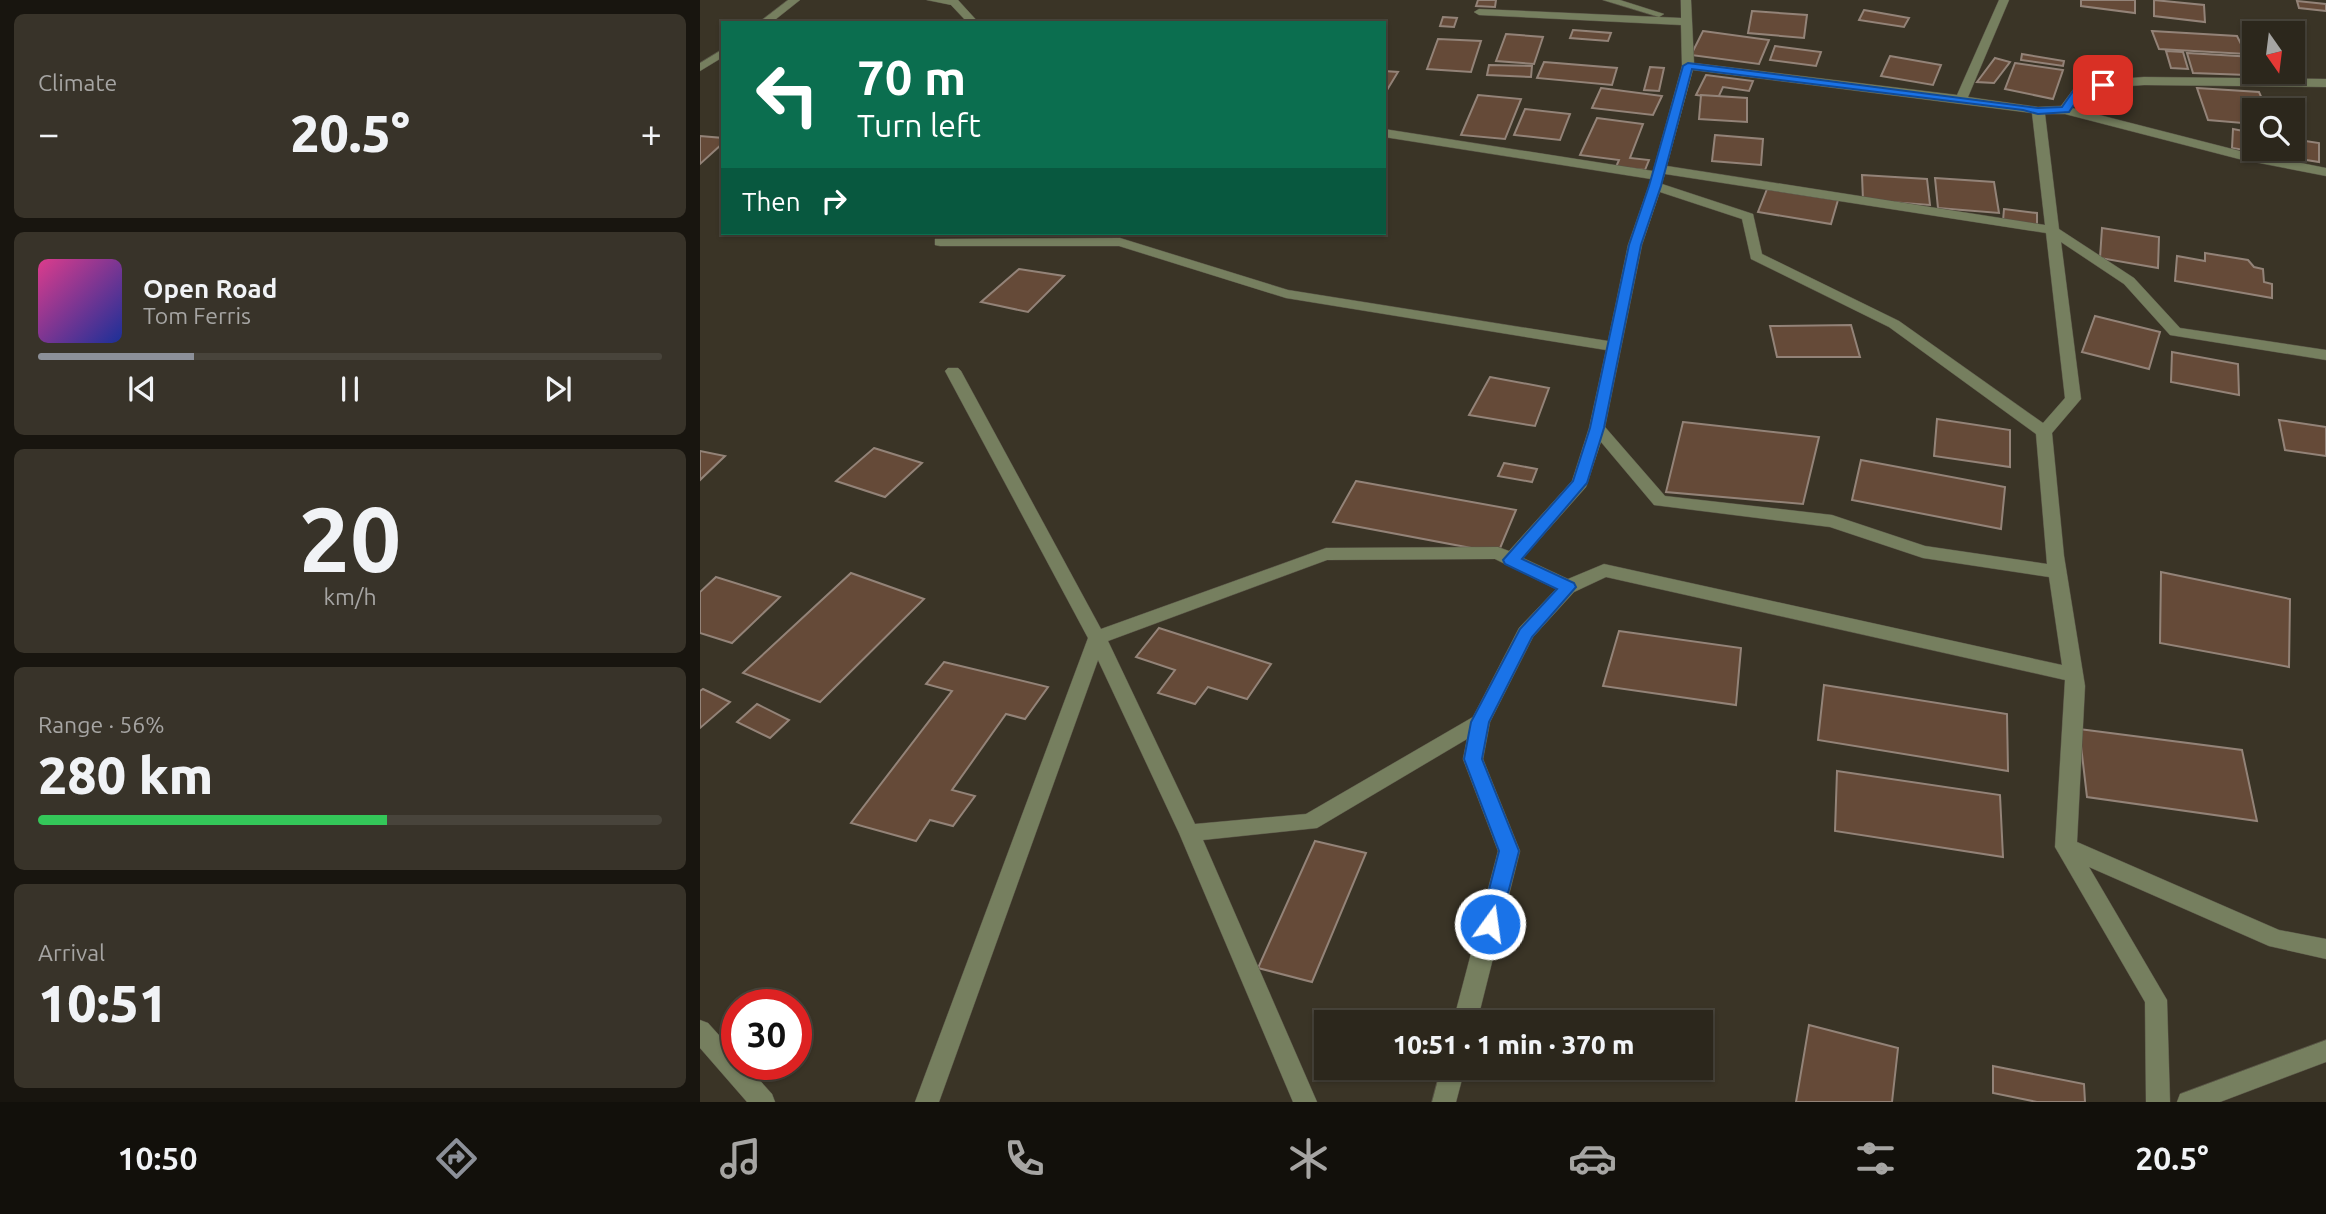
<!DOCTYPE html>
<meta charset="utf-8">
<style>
:root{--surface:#2c271c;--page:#383329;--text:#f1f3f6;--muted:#a6a5a3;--line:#48443b;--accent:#8c9099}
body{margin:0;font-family:Ubuntu,sans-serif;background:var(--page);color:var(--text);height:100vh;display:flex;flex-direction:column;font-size:26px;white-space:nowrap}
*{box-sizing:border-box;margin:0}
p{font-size:23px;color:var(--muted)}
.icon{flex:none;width:38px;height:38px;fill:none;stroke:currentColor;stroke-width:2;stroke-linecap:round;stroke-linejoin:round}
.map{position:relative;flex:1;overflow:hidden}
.panel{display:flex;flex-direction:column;gap:14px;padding:14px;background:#18150f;width:700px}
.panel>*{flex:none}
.banner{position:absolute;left:21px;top:21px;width:665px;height:214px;border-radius:0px;box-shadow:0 2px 5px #0004,0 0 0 2px var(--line);background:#0b6e4f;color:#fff;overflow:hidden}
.needle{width:46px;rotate:166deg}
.controls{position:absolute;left:1542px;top:21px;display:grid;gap:14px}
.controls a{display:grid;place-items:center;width:63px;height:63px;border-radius:0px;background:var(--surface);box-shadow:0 2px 5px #0004,0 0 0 2px var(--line);font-size:35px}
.speed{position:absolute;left:21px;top:989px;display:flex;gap:14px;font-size:35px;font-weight:700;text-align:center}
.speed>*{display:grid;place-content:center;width:91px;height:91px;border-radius:50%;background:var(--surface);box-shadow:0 2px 5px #0004,0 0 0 2px var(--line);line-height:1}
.speed .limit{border:10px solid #d22;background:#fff;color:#111}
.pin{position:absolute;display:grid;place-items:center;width:60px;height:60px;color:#fff;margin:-30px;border-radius:14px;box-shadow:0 4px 10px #0006}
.me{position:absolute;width:77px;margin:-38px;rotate:14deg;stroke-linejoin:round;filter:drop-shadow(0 0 5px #0008)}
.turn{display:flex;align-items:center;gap:24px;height:147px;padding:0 21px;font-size:32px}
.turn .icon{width:91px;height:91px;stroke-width:2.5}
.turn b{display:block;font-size:49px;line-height:60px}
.then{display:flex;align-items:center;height:66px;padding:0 21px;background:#0003;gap:14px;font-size:26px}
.big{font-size:52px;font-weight:800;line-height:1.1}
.panel .tile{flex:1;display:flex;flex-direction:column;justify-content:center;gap:10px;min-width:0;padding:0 24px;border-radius:10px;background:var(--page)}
.panel .dial{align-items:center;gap:0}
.dial b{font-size:91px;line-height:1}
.song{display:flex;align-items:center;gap:21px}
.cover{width:84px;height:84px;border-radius:10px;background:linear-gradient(135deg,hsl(330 70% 55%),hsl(230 70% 35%))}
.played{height:7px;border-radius:4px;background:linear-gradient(90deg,var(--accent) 25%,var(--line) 25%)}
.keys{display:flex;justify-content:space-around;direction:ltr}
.heat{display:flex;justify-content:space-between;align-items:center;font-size:38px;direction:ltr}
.charge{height:10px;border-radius:5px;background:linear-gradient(90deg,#34c759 56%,var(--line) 0)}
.trip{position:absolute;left:614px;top:1010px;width:399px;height:70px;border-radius:0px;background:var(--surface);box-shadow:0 2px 5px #0004,0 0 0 2px var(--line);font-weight:800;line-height:70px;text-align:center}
.dock{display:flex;height:112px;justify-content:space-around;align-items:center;background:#12100b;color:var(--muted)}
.dock .icon{width:49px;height:49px}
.dock .active{color:var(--accent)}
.dock b{font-size:32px;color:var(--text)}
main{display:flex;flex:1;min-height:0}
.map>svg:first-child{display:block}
.building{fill:#654a38;stroke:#938378;stroke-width:2}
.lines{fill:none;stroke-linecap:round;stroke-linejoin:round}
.minor-casing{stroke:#585346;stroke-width:1}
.minor{fill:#767f5f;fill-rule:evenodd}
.route{fill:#1a73e8;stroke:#114b97;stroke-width:2}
</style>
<main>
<section class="panel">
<div class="tile"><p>Climate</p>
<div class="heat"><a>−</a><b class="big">20.5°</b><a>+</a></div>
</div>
<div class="tile">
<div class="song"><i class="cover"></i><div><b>Open Road</b><p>Tom Ferris</p></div></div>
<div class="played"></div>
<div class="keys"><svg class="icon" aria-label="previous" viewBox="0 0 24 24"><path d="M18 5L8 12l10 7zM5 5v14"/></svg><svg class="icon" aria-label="pause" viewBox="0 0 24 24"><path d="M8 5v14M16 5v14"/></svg><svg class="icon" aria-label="next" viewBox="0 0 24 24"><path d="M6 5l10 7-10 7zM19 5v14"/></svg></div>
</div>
<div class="tile dial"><b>20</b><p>km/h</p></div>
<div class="tile"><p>Range · 56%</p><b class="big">280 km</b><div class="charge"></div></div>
<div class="tile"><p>Arrival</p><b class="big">10:51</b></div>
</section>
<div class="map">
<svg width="1626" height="1102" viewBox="0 0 1626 1102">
<rect width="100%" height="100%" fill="#3a3426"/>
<g class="building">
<polygon points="778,0 796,0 795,7 776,6"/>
<polygon points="1381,0 1435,0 1435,13 1381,6"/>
<polygon points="1454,0 1504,5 1505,22 1454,16"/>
<polygon points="1597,1 1626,4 1626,11 1599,8"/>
<polygon points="1164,10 1209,18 1204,27 1159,20"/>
<polygon points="1052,11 1107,15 1104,38 1048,33"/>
<polygon points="743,17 757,18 754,27 740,26"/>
<polygon points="873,30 911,33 908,41 870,38"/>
<polygon points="1003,31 1069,40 1059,64 991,55"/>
<polygon points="1452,31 1537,36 1546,54 1459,49"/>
<polygon points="806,34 843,37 834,64 796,61"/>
<polygon points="738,39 781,41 771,72 727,69"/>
<polygon points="1075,46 1121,52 1116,66 1070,60"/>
<polygon points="1466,51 1483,52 1488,69 1471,68"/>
<polygon points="1487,53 1554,57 1554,72 1572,72 1574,76 1493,73"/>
<polygon points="1322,54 1364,61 1363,66 1321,60"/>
<polygon points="1190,56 1241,65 1233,85 1181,76"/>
<polygon points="1295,58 1310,62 1294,83 1277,82"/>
<polygon points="844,62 917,68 912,85 837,78"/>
<polygon points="1315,63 1363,70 1353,99 1305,89"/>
<polygon points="789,65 832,66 831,77 787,75"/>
<polygon points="950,67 964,68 959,91 944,90"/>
<polygon points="684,71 698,72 684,95"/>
<polygon points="1006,75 1053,81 1049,91 1023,87 1018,98 996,95"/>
<polygon points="901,88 962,96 953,115 892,108"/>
<polygon points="1497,88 1559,92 1567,110 1554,110 1554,124 1508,120"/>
<polygon points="778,95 821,99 805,139 761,135"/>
<polygon points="1001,95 1047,98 1047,122 999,119"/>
<polygon points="825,109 870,114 860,140 814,135"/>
<polygon points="897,118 943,124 930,158 949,160 945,170 916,167 919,160 880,155"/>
<polygon points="1533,129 1554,133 1554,149 1592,149 1592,139 1619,143 1619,162 1532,148"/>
<polygon points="1015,135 1063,139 1061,165 1012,161"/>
<polygon points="0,136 23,138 23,143 0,164"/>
<polygon points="1162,175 1227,179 1230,205 1163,200"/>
<polygon points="1235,178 1294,182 1299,213 1238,208"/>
<polygon points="1067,189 1138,200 1131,224 1058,212"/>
<polygon points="1304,209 1337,213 1337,225 1303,221"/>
<polygon points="1402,228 1459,237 1458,268 1400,258"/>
<polygon points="1505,253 1548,260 1554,267 1563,269 1564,282 1572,284 1572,298 1475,281 1477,256 1505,261"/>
<polygon points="319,269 364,276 328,312 281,302"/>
<polygon points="1395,316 1460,332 1449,369 1382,352"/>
<polygon points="1151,325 1160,357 1077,357 1070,326"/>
<polygon points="1472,352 1538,364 1539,395 1471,382"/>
<polygon points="790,377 849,388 835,426 769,415"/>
<polygon points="1237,419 1310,430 1310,467 1234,456"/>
<polygon points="1579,420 1626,427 1626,456 1585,450"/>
<polygon points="983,422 1119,437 1103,504 966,492"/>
<polygon points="174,448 222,463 185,497 136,481"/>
<polygon points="0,451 25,456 0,480"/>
<polygon points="1161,460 1305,487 1301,529 1152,500"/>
<polygon points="804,463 837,469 832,482 798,476"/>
<polygon points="656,481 816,510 798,553 633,522"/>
<polygon points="1461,572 1590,599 1589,667 1460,643"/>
<polygon points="151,573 224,599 120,702 43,673"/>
<polygon points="16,577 80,597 32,643 0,633 0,592"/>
<polygon points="459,628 571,664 547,699 508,687 495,704 458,693 475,670 436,657"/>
<polygon points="919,631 1041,648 1036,705 903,686"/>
<polygon points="244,662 348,687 325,719 306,714 252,790 275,796 253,826 230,820 216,841 151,823 252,691 226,684"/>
<polygon points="1124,685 1307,714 1308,771 1118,740"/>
<polygon points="3,689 30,702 0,728 0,691"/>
<polygon points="57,704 89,720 70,738 37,722"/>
<polygon points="1379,729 1542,750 1557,821 1387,797"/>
<polygon points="1137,771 1300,795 1303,857 1135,831"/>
<polygon points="615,841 666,853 612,982 558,968"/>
<polygon points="1109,1025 1198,1048 1192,1102 1096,1102"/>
<polygon points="1293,1066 1384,1084 1385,1102 1337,1102 1293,1093"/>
</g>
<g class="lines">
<defs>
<g id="minor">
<polygon points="88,0 100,0 71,23 58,23"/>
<polygon points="227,0 258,0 279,23 268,23 251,5"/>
<polygon points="903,0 920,0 964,14 959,17"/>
<path d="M981,0H991L994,63L1257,95L1299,0H1309L1268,97L1338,107L1361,106L1378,83L1382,82L1444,77L1626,79V87L1444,85L1386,89L1372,108L1540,151L1626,168V176L1539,159L1365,114H1345L1359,229L1434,278L1480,328L1626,350V360L1470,335L1424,284L1361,242L1381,399L1352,433L1364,556L1385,686L1377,842L1579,930L1626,939V959L1569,946L1389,867L1467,1000L1470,1102H1446L1445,1002L1355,847L1365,680L906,577L874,592L833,637L790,722L783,759L820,851L777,1022H753L798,851L763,759L767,739L617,828L503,840L617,1102H593L479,833L398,660L239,1102H215L388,638L245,371L248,368H258L261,371L401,629L626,548L798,547L809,551L872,481L889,428L906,350L586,298L419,246H240L235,245V239L420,238L588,290L908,341L928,245L951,179L684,137V129L953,171L982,66L981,25L779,15L774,12L779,9L981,18ZM993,70L1332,113L1345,225L967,166ZM965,174L1346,233L1365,398L1343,423L1199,321L1062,254L1053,214L962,184ZM960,192L1042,219L1051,259L1189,327L1336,434L1347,564L1225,546L1132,515L965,496L905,427L942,245ZM901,442L954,505L1130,527L1223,558L1349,577L1362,665L904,564L868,579L823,558L886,487ZM795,559L856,589L819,628L773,717L606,814L495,824L408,641L627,560Z"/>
<polygon points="23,49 23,57 0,71 0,63"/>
<polygon points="0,1020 8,1023 37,1055 37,1064 45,1064 72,1094 75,1102 47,1102 0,1048"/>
<polygon points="1626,1040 1626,1062 1520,1102 1477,1102 1480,1094"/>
<polygon points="741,1068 765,1068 756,1102 732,1102"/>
</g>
</defs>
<use href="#minor" class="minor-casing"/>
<use href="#minor" class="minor"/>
</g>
<polygon class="route" points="988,63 1338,108 1362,107 1378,84 1403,81 1408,85 1385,89 1369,112 1338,114 1323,110 992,69 961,186 941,245 904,428 887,483 822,559 874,583 876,587 832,637 789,722 782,759 819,851 800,924 797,931 790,933 783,931 780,924 799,851 764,759 771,722 820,629 857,589 805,564 803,560 873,481 890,428 929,245 949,186 983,66"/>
</svg>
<div class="controls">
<a><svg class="needle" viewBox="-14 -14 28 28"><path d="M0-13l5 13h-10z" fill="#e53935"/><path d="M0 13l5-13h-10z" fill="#a6a5a3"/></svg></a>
<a><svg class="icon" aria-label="search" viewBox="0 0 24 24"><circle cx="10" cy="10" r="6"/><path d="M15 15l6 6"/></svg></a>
</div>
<div class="speed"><div class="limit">30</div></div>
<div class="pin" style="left:1403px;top:85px;background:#d93025"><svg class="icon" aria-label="arrive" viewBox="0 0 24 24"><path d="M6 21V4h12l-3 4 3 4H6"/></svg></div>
<svg class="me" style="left:790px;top:924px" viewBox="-20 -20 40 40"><circle r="17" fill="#1a73e8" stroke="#fff" stroke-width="3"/><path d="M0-11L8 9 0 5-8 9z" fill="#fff"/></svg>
<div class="trip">10:51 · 1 min · 370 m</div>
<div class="banner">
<div class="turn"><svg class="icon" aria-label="left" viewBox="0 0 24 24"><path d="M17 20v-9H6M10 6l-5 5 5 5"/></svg><div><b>70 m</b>Turn left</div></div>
<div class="then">Then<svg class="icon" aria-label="right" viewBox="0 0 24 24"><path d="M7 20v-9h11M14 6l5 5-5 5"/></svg></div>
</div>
</div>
</main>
<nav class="dock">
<b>10:50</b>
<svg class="icon active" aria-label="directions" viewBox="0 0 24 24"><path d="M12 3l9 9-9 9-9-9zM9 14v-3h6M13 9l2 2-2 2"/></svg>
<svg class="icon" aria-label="music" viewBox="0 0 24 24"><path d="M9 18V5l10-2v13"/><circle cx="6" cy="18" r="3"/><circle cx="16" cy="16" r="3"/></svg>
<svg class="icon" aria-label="phone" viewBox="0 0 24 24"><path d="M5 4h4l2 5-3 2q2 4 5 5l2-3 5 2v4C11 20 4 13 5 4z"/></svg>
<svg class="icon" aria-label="climate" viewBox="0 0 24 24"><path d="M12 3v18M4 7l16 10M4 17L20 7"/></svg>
<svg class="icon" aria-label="car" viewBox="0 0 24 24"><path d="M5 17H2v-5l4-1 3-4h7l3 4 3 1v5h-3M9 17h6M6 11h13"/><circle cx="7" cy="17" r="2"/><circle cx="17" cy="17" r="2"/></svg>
<svg class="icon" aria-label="filters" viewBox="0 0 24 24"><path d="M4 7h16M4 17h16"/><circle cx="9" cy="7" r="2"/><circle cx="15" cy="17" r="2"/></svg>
<b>20.5°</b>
</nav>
